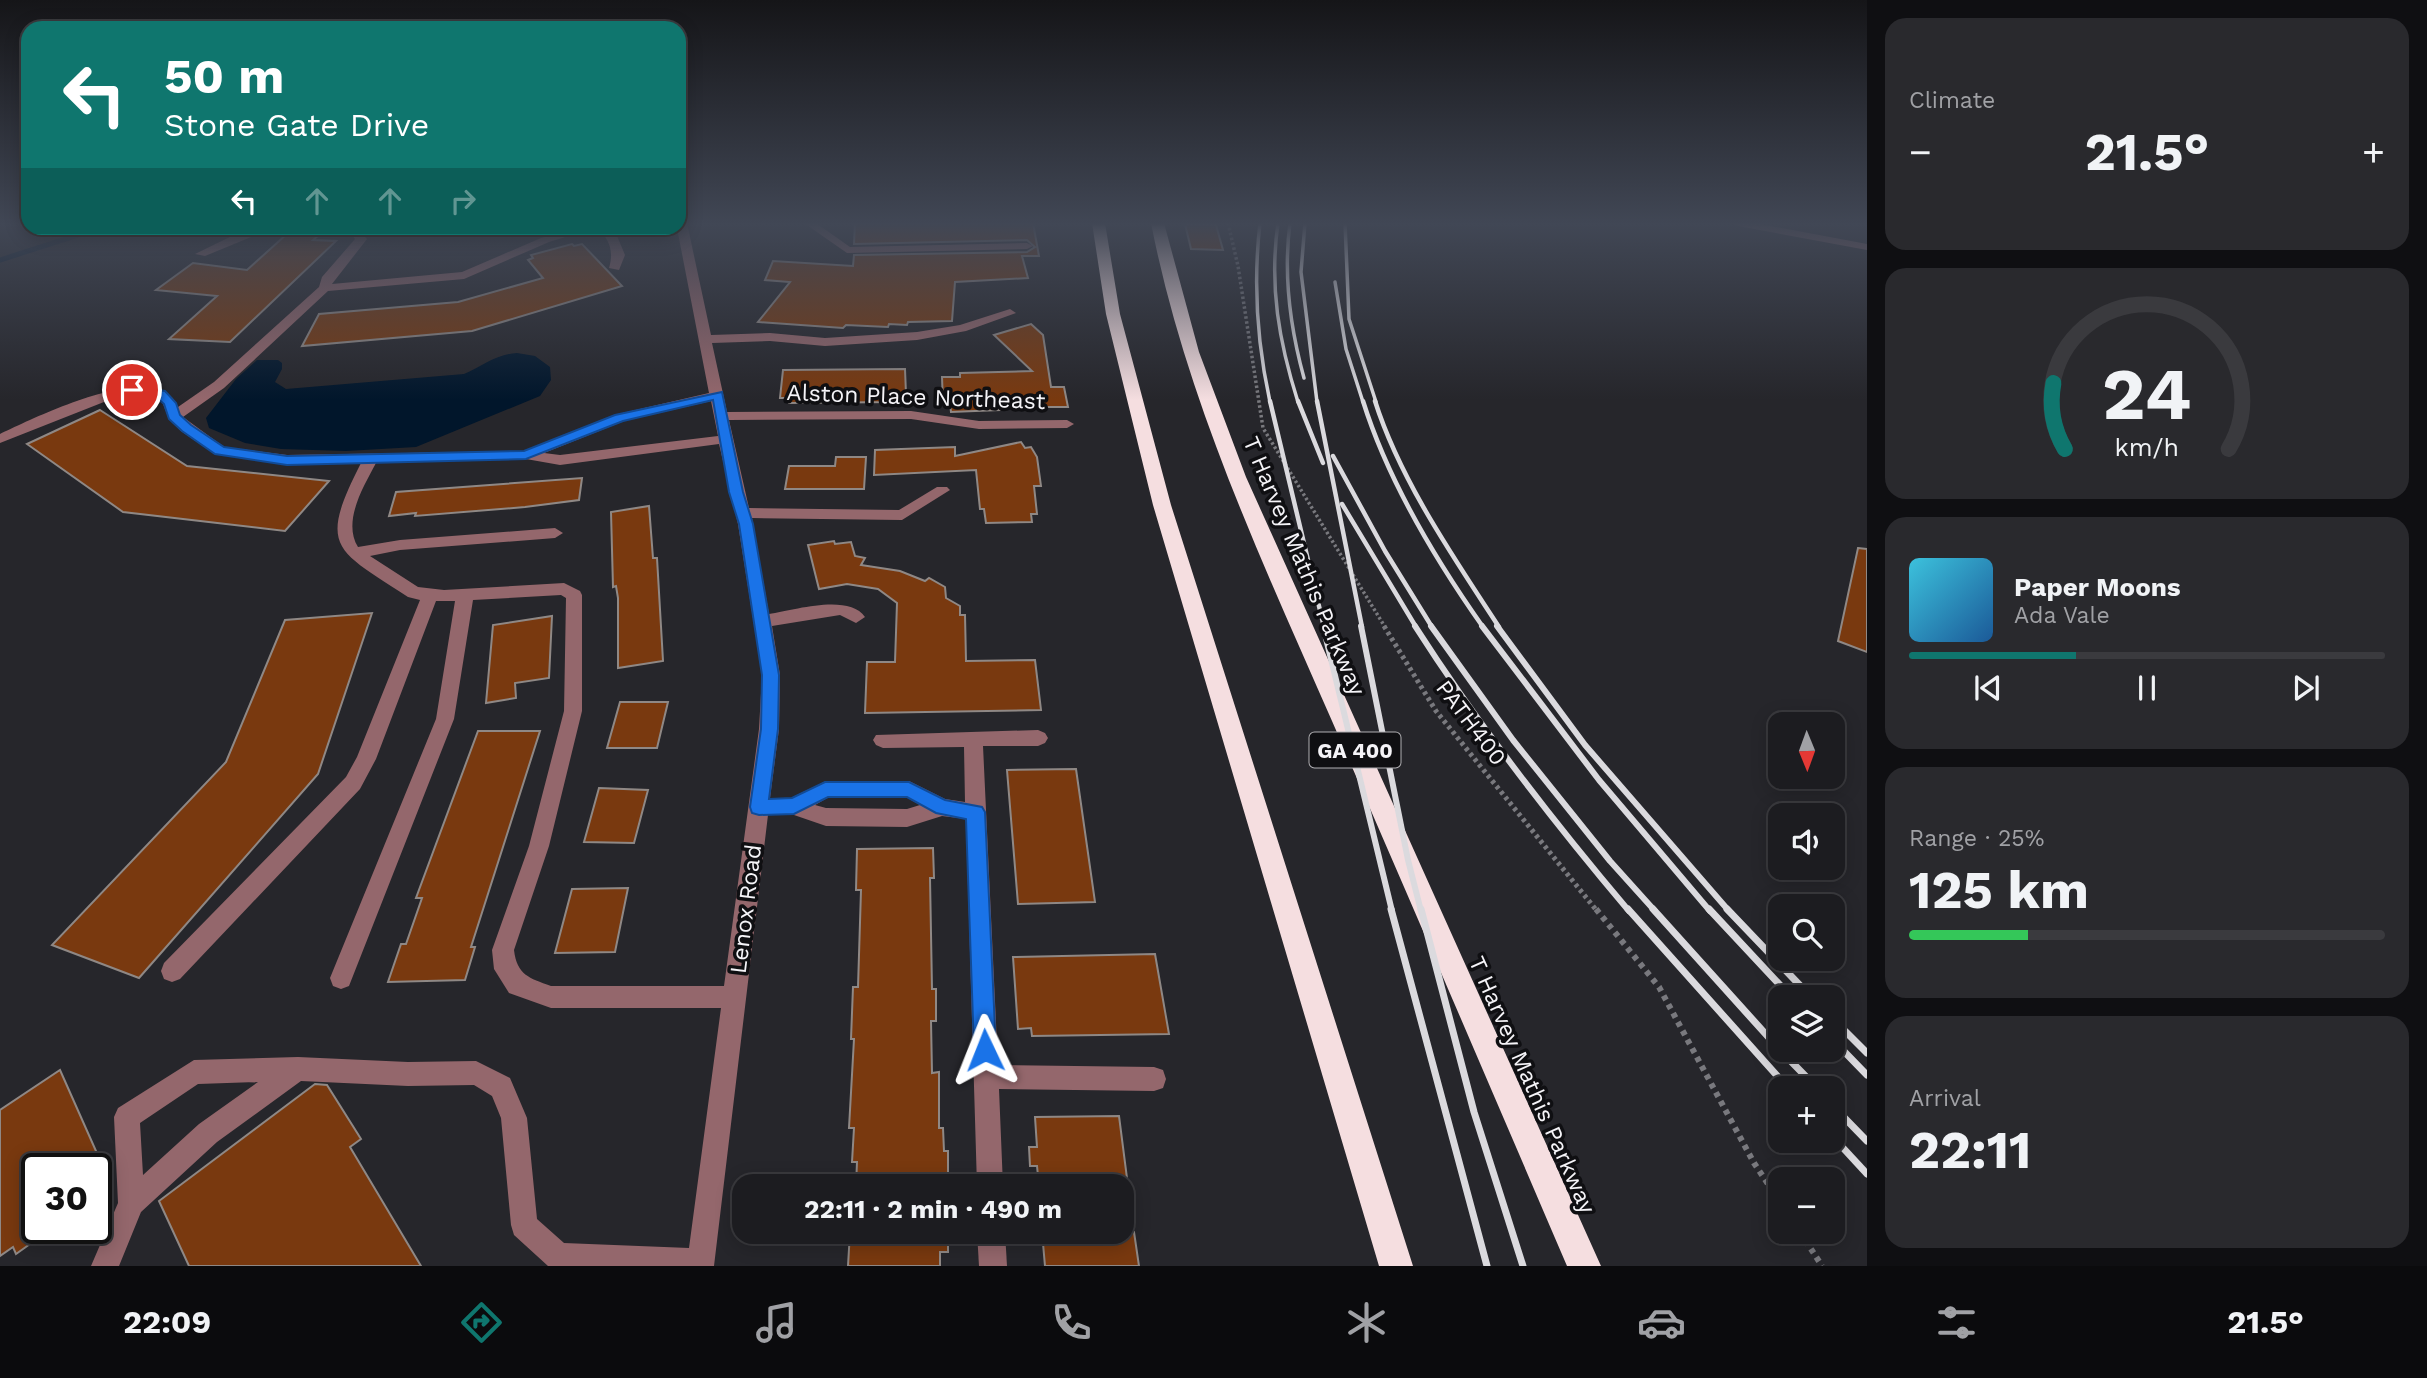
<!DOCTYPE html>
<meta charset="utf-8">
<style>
:root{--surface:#1c1c20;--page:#29292d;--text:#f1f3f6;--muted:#a0a1a5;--line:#3a3a3e;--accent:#0f766e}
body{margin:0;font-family:"Work Sans",sans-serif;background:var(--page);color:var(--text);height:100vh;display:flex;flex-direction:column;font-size:26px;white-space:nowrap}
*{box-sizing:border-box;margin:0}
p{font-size:23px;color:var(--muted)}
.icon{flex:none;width:38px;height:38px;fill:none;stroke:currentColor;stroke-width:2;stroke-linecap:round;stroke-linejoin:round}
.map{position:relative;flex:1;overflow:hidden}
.drawer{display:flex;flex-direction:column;gap:18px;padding:18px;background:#0f0f12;width:560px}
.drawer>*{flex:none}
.hud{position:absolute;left:21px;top:21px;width:665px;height:214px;border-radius:21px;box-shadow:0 4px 18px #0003,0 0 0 2px var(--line);background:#0f766e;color:#fff;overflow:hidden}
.needle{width:46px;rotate:179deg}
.fabs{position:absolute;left:1768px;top:712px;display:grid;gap:14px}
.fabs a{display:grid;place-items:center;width:77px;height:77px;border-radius:14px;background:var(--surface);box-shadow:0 4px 18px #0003,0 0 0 2px var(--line);font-size:35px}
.speed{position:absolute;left:21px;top:1153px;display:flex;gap:14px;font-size:35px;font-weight:700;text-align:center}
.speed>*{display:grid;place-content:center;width:91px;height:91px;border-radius:50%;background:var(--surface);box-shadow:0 4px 18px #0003,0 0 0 2px var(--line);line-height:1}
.speed .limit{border:4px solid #111;border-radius:10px;background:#fff;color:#111}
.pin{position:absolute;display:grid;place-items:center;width:60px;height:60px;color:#fff;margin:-30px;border:4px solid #fff;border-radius:50%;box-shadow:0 2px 7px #0007}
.me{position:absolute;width:77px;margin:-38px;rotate:358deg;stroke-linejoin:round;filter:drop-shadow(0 0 5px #0008)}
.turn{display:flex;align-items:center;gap:24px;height:147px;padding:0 28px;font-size:32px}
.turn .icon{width:91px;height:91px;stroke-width:2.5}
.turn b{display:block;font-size:49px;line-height:60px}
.lanes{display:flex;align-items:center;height:66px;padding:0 28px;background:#0003;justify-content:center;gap:35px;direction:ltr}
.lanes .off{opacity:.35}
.big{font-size:52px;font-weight:700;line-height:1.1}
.drawer .card{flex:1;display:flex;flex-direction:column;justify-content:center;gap:10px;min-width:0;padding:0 24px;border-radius:21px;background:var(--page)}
.drawer .dial{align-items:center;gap:0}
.dial svg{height:182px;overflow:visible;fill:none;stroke:var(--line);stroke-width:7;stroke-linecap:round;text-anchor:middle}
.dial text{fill:var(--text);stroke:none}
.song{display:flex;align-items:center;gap:21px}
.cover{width:84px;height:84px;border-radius:10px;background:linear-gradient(135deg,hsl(190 70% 55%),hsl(210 70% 35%))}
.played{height:7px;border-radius:4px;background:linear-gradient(90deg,var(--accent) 35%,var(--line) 35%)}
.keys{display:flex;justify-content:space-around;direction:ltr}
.heat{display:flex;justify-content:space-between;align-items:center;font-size:38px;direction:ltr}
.charge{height:10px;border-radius:5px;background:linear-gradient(90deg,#34c759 25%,var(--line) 0)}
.trip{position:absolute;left:732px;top:1174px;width:402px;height:70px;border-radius:21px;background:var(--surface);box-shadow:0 4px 18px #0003,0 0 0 2px var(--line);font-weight:700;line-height:70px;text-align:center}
.tabs{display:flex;height:112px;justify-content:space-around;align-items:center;background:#0b0b0d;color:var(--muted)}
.tabs .icon{width:49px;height:49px}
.tabs .active{color:var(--accent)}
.tabs b{font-size:32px;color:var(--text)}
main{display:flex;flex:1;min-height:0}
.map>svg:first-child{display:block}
.water{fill:#01162b}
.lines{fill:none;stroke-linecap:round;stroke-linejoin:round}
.stream{stroke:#01162b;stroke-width:5}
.building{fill:#79390f;stroke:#8f8885;stroke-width:2}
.path-far2{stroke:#79797e;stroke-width:3.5;stroke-dasharray:2.5 2.5;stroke-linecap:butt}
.path-far1{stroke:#79797e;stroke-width:5;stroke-dasharray:3.5 3.5;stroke-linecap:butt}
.path{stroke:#79797e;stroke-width:6;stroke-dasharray:5 5;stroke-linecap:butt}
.minor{fill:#94676c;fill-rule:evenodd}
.highway{fill:#f5dee0;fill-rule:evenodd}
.rail-far3{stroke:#dbdade;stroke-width:3.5}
.rail-far2{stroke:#dbdade;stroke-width:4.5}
.rail-far1{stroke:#dbdade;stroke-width:6}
.rail{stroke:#dbdade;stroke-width:7}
.route{fill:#1a73e8;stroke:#114b97;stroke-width:2}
.labels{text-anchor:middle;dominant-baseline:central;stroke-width:7;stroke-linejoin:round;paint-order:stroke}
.shield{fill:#0f0f12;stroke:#b0afb3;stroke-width:2}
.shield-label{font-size:21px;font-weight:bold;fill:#f5f4f8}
.street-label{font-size:23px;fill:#f5f4f8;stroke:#0f0f12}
</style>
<main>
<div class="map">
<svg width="1867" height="1266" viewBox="0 0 1867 1266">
<rect width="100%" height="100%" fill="#26262b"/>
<path class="water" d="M517,353L535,356L550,367L551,380L540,396L416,447L346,451L281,449L245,443L209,428L206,418L236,379L257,360H278L282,363V369L275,382L286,389L464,374C483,366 496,354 517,353Z"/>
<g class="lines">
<polyline class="stream" points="0,260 100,228"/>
</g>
<g class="building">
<polygon points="855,223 1033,223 1039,256 1022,256 1028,278 955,282 952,321 908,322 907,325 889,324 888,327 846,325 843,328 758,322 790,282 765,280 773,261 853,266 854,255 1027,252 1035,247 1027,240 854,244"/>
<polygon points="1185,224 1216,225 1223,250 1191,249"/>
<polygon points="288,233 319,235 313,240 336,241 230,342 169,339 217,296 156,290 193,263 247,270"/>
<polygon points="572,244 574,246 582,244 622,286 472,331 302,346 319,314 458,302 543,278 528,260 533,258 531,255"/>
<polygon points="1031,324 1043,335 1051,387 1064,387 1068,407 997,407 999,410 951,412 950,404 943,404 942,377 960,377 960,373 1032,371 994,335"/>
<polygon points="905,369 906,394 897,394 897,402 789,403 789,398 780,398 783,370"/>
<polygon points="100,410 187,466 329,481 285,531 123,512 27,444"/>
<polygon points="1021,442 1025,448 1031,447 1037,457 1041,486 1034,486 1037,514 1031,514 1032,522 986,523 984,509 980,509 976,470 874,475 875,450 955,447 955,456"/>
<polygon points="836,457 866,457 864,489 785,489 789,466 835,466"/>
<polygon points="582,478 579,500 525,507 415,516 416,513 389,516 396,492"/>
<polygon points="649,506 653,558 657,558 663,661 618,668 618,598 616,586 613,587 611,512"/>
<polygon points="834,541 835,544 851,542 855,556 865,558 861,565 900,571 925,581 929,578 945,587 946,598 960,606 960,615 965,615 966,661 1035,660 1041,710 865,713 867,662 895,662 897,603 878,589 847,584 819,589 808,545"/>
<polygon points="1858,548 1867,549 1867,652 1838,641"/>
<polygon points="372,613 318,774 139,978 52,945 226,762 285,620"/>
<polygon points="552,616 549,678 515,683 516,698 486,703 493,625"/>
<polygon points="620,702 668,702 657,748 607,748"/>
<polygon points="478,731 540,731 471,947 475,947 465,980 388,982 401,944 406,944 422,898 416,898"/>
<polygon points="1076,769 1095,902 1018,904 1007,770"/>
<polygon points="599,788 648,790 634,843 584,842"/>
<polygon points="933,848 934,878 930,878 932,989 936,989 936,1021 931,1021 932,1073 939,1072 939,1128 943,1128 944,1151 948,1151 948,1186 856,1186 857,1162 852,1162 854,1128 849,1128 854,1039 851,1039 853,987 858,987 861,890 856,890 857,849"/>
<polygon points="628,888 615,952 555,953 572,889"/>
<polygon points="1155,954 1169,1034 1032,1036 1031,1028 1018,1029 1013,957"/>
<polygon points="60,1070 104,1169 37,1169 37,1239 16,1254 13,1247 0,1256 0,1110"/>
<polygon points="315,1084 327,1085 361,1139 350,1147 421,1266 189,1266 159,1201"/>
<polygon points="1119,1116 1128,1186 1039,1186 1037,1166 1030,1166 1029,1147 1037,1147 1035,1117"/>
<polygon points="850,1232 948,1232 948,1252 940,1252 940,1266 848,1266"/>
<polygon points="1042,1232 1134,1232 1139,1266 1045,1266"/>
</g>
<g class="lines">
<polyline class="path-far2" points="1228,223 1238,266 1263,428 1385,627"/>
<polyline class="path-far1" points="1384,626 1436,711 1597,911"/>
<g class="path">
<polyline points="1596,909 1659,987 1754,1163 1780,1202"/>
<polyline points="1800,1232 1822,1266"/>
</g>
<g class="minor">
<path d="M679,223H687L711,335L770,333L825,338L917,332L960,325L1010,309L1016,313L966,331L917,340L825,346L770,341L712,343L727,412L911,411L979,421L1067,420L1074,424L1067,428L979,429L911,419L729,420L749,508L899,510L937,487H947L950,490L902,520L752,518L769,614C794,610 849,593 865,617L856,623L840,615L772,626L780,675L779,729L770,798H791L826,781H909L945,799L965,802L964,747L883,748L876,745L873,740L876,735L1038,730L1045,733L1048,738L1045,743L1038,746H983L998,1065L1154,1067L1163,1070L1166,1079L1163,1088L1154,1091L999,1089L1003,1186H977L966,819L942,816L907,827L826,826L794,815H768L714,1266H548L514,1235L511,1225L501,1118L492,1096L474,1085L408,1086L301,1081L217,1142L141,1212L119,1266H91L118,1203L114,1117L118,1108L194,1060L298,1057L408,1062L476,1061L510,1078L527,1118L537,1219L564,1243L689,1248L721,1008H551L509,993L494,969L492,950L529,846L564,711L566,598L561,595L473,600L454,719L349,986L341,989L333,986L330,978L436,719L455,601H436L376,759L360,789L180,979L172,982L164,979L161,971L164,963L346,777L357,757L420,600L408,597C336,549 317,549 361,463L287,465L215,454L181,431L169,419L163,404L155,396L145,394L109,400L0,443V434C34,418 158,356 178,407L214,382L319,287L322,277L355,239L347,228H357L367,239L332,284L462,272L541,238L578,228H595L549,242L464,279L328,291L224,388L183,417L224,447L287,455L525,451L614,415L709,393L677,228ZM711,401L718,436L560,455L544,453L624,421ZM719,444L738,524L762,675L759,729L724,986H551C529,978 517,975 514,950L549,846L582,711V595L580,591L564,583L444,590L418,587L370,556L400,550L555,538L563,533L555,528L400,540L358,547C342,521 364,486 376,463L526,459L560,465ZM829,797H906L920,805L907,809L826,808L815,805ZM258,1082L199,1124L143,1175L140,1123L198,1084Z"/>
<polygon points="804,223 816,223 850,247 1027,243 1033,246 1027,249 847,253"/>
<polygon points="1733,223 1755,223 1867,244 1867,250 1738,226"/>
<polygon points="257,228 273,228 205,256 195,254 234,235"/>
<path d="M596,228H610L615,231L625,255L619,270L609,268C614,252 610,238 596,228Z"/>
<polygon points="977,1232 1005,1232 1007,1266 979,1266"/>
</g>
<g class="highway">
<polygon points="1092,223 1105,223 1120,314 1171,505 1413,1266 1379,1266 1153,505 1106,314"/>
<path d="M1151,223H1164L1199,352L1246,477L1601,1266H1567C1489,1084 1411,902 1332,721C1261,559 1185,397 1151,223Z"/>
</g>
<g class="rail-far3">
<path d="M1260,223C1253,284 1257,343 1270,402"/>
<path d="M1278,223C1269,286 1279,342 1298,402"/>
<path d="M1290,223C1283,276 1290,327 1304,378"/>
<polyline points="1305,223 1301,272 1317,402"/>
<polyline points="1345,223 1349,319 1376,402"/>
<polyline points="1335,282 1346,349 1363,402"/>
</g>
<g class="rail-far2">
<polyline points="1270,401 1324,627"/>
<polyline points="1298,401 1323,463"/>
<polyline points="1317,401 1362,627"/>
<path d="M1363,401C1388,481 1435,559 1483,627"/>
<path d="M1375,401C1400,480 1454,558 1499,627"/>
<polyline points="1333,456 1385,551 1432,627"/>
<polyline points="1342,504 1416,627"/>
</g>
<g class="rail-far1">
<polyline points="1323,626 1392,911"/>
<polyline points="1361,626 1408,860 1421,911"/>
<path d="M1415,626C1479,726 1552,820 1629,911"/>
<polyline points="1431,626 1513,740 1610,861 1655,911"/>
<polyline points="1482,626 1599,780 1710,911"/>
<polyline points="1497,626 1585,745 1729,911"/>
</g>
<g class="rail">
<polyline points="1391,909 1487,1266"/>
<polyline points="1421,909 1474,1112 1523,1266"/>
<polyline points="1628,909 1788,1088"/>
<polyline points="1653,909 1780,1050"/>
<polyline points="1709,909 1792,998"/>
<polyline points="1727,909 1812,998"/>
<polyline points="1832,1018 1867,1053"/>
<polyline points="1832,1039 1867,1075"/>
<polyline points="1780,1050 1817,1088"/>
<polyline points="1832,1105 1867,1141"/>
<polyline points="1832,1136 1867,1174"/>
</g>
</g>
<linearGradient id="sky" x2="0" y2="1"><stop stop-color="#151518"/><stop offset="0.56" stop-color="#414755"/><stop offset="1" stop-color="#414755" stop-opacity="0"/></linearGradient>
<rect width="1867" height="400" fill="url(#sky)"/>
<polygon class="route" points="132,386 165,391 176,403 180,415 191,425 224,447 287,456 524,451 615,415 722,392 743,492 753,524 779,675 778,729 769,799 792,798 825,782 909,782 945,800 982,807 985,812 996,1050 992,1058 985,1061 977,1058 974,1050 966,819 936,813 907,797 828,797 794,814 759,815 752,813 750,807 761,729 762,675 739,524 729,492 713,400 623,421 526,459 287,465 215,454 182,431 169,419 164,404 156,397 127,393 125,390"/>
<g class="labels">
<rect class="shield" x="1309.5" y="732.5" width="91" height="35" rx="5"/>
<g class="shield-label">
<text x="1355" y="750">GA 400</text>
</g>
<g class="street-label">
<text transform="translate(916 397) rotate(2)">Alston Place Northeast</text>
<text transform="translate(1304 566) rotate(67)">T Harvey Mathis Parkway</text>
<text transform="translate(1471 723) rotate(53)">PATH400</text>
<text transform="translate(746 909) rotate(-83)">Lenox Road</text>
<text transform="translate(1532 1085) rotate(66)">T Harvey Mathis Parkway</text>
</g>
</g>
</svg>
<div class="fabs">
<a><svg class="needle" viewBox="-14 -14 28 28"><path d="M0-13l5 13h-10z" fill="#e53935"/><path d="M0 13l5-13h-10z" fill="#a0a1a5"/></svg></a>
<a><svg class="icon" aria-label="sound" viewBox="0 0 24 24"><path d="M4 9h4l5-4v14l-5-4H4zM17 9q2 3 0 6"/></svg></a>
<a><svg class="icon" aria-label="search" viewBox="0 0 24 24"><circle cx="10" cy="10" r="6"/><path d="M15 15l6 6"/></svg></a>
<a><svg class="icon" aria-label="layers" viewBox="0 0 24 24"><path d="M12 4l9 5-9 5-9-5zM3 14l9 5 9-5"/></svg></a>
<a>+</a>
<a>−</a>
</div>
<div class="speed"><div class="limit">30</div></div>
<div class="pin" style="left:132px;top:390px;background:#d93025"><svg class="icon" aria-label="arrive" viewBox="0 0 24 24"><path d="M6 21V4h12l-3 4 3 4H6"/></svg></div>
<svg class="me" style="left:985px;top:1050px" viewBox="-20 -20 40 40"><path d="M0-17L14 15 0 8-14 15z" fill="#1a73e8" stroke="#fff" stroke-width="4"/></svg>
<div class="trip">22:11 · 2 min · 490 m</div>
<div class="hud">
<div class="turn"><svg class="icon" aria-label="left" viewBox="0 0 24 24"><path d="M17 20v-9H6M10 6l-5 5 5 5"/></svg><div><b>50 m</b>Stone Gate Drive</div></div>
<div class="lanes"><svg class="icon" aria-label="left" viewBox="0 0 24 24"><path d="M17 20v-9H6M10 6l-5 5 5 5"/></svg><svg class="icon off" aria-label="ahead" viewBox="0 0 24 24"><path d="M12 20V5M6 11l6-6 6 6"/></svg><svg class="icon off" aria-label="ahead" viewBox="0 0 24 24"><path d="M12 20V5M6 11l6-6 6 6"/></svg><svg class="icon off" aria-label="right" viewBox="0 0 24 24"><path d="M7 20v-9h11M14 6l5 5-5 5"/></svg></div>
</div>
</div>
<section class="drawer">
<div class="card"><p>Climate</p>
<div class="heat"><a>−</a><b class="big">21.5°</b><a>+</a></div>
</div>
<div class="card dial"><svg viewBox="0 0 100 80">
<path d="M14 69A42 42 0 1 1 86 69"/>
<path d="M14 69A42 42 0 0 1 9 40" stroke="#0f766e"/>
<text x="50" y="56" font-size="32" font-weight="700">24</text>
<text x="50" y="72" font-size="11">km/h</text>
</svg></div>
<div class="card">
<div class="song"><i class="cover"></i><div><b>Paper Moons</b><p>Ada Vale</p></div></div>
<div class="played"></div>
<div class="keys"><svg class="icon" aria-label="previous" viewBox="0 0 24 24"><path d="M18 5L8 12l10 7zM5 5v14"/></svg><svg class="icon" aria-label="pause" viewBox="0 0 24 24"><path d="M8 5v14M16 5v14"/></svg><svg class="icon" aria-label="next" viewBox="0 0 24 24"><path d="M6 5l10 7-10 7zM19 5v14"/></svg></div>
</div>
<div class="card"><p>Range · 25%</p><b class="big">125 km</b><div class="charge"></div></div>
<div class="card"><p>Arrival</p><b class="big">22:11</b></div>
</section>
</main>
<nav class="tabs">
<b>22:09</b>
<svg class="icon active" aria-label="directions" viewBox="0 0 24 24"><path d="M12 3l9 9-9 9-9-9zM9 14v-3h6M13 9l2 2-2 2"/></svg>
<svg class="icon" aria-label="music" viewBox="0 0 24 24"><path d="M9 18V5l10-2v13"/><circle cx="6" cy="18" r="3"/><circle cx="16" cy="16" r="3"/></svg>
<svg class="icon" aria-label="phone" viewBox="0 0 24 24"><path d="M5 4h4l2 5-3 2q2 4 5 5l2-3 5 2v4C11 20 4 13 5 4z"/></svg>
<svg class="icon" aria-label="climate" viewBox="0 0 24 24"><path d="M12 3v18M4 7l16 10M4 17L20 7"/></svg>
<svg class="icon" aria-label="car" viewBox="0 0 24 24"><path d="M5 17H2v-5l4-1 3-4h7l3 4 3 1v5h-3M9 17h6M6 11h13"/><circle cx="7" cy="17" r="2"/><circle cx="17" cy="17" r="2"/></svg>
<svg class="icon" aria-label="filters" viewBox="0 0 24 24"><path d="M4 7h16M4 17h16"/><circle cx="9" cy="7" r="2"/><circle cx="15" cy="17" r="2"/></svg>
<b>21.5°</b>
</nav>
